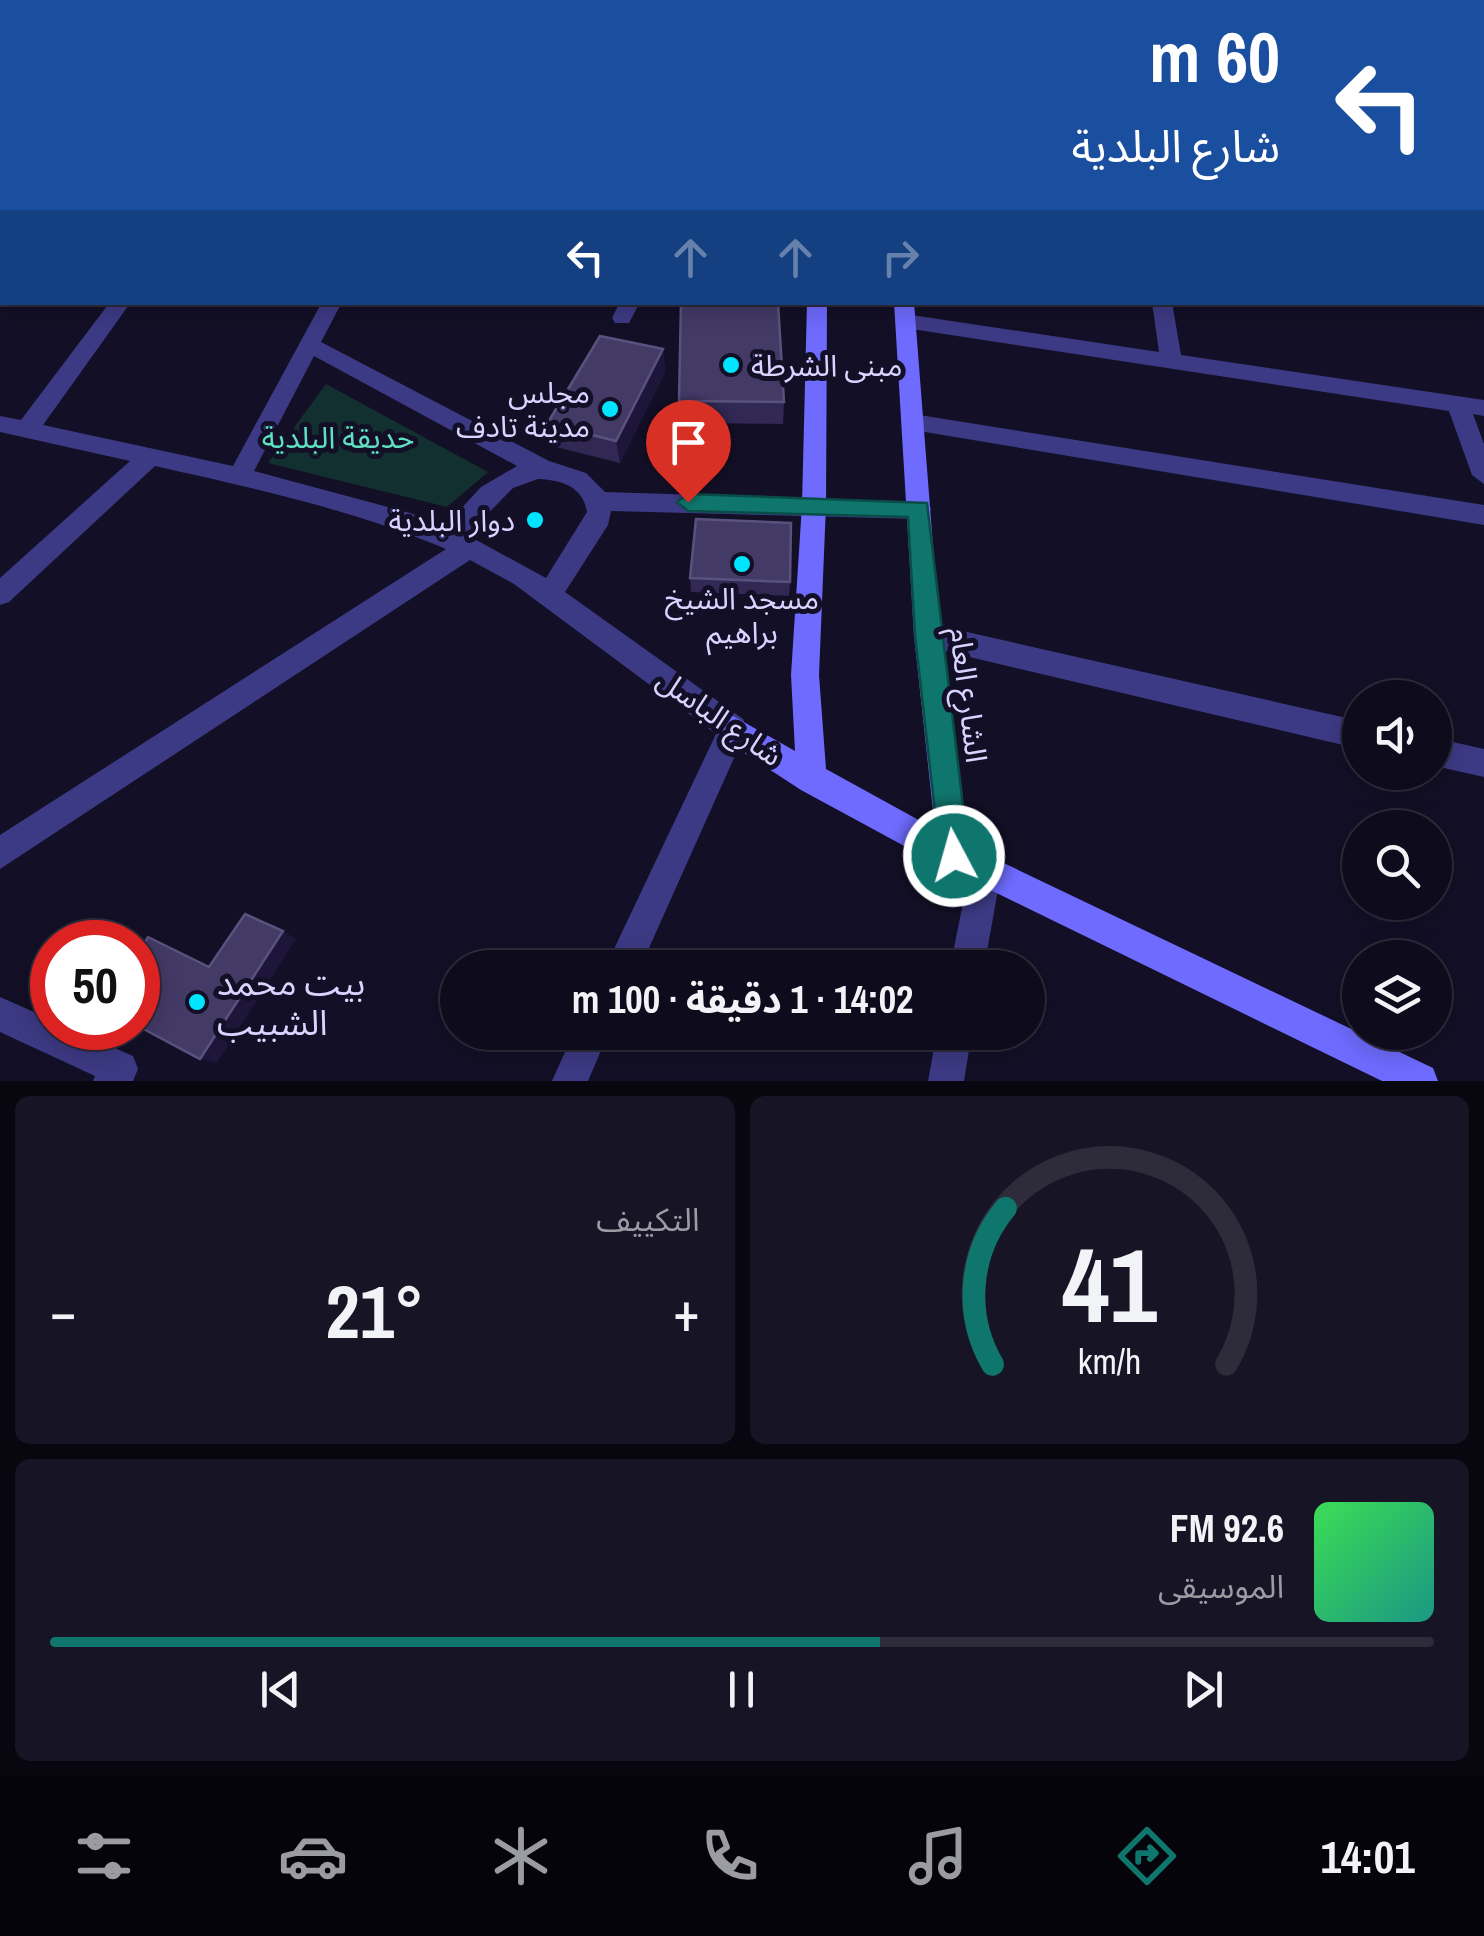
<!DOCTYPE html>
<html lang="ar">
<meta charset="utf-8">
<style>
:root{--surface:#0e0b1c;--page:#171425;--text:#f1f3f6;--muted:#9b9ba3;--line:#2e2b3b;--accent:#0f766e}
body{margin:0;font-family:"Archivo Narrow","Noto Sans Arabic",sans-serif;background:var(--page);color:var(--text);direction:rtl;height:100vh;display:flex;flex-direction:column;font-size:38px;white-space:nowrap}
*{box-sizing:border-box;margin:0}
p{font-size:32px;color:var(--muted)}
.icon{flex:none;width:55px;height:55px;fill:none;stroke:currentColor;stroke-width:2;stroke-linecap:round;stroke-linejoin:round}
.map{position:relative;height:1081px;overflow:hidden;direction:ltr}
.sheet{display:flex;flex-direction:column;gap:15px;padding:15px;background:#08060f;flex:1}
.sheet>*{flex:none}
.top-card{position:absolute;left:0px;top:0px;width:1485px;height:305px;box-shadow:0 5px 25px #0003,0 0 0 2px var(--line);direction:rtl;background:#1a4fa0;color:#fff;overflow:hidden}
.tools{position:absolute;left:1342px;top:680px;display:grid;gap:20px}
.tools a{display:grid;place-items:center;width:110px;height:110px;border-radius:50%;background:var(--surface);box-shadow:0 5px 25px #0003,0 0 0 2px var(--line);font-size:50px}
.speed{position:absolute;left:30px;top:920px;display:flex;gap:20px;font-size:50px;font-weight:700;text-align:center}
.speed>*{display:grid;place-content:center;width:130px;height:130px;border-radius:50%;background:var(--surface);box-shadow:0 5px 25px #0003,0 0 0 2px var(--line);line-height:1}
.speed .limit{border:15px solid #d22;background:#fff;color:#111}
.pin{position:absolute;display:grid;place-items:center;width:85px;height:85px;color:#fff;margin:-102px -42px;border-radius:50% 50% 50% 0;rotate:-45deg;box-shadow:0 0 10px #0007}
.pin .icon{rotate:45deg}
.me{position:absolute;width:110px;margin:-55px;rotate:354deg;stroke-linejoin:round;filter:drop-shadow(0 0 8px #0008)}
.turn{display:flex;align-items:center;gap:35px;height:210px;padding:0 40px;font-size:45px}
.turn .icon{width:130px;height:130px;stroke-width:2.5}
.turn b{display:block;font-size:70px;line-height:85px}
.lanes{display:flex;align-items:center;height:95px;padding:0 40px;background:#0003;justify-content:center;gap:50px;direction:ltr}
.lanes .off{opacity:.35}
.big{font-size:75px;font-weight:700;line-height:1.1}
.sheet .card{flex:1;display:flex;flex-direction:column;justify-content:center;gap:15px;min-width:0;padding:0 35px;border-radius:15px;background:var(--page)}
.sheet .dial{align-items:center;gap:0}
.dial svg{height:260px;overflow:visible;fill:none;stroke:var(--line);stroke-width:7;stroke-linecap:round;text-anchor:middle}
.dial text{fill:var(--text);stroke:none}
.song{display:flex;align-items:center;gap:30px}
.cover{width:120px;height:120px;border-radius:15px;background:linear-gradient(135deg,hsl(130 70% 55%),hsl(170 70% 35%))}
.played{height:10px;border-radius:5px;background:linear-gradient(90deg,var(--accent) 60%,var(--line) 60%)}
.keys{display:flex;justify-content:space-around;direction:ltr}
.heat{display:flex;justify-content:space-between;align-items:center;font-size:55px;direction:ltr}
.sheet .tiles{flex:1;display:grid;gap:15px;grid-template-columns:1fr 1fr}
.card:last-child{grid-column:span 2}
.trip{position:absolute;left:440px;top:950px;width:605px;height:100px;border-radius:50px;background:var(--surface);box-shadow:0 5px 25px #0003,0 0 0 2px var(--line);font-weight:700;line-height:100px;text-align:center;direction:rtl}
.menu{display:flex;height:160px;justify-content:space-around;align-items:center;background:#06040b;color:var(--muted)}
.menu .icon{width:70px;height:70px}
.menu .active{color:var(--accent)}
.menu b{font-size:45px;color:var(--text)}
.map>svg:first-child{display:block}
.green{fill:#12302f}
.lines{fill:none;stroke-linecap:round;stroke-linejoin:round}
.minor{fill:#3d3a85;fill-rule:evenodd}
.secondary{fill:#6f6bff;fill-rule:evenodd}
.wall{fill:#312854}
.shaded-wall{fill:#1d163a}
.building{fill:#433a66;stroke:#5a527e;stroke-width:2.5}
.route{fill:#0f766e;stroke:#0a4d48;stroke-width:2.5}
.poi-dot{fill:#00e5ff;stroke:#130f26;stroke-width:4}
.labels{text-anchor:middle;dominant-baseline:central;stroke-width:10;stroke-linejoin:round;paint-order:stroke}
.poi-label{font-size:30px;fill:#d9d4ff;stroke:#130f26;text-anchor:end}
.park-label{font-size:30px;fill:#5fe0c0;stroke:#130f26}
.street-label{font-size:30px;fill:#d9d4ff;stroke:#130f26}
.near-poi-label{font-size:35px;fill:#d9d4ff;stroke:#130f26;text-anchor:start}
</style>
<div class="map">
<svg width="1484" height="1081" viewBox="0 0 1484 1081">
<rect width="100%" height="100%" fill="#130f26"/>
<polygon class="green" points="326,384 488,472 447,507 268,463"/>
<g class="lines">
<g class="minor">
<polygon points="293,0 308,0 309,2 295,2"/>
<polygon points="531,0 546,0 547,2 533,2"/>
<polygon points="1111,0 1125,0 1126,2 1112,2"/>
<polygon points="1378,0 1392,0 1393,2 1379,2"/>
<polygon points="2,59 2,70 0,71 0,60"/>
<polygon points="1482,245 1484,246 1484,260 1482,260"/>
<path d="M110,302H131L43,425L233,466L322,302H342L321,342L549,461L586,473L605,492L928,502L931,509L928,516L919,519L611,511L608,525L565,592L743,719L747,729L640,968H605L716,734L514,584L470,560L0,869V835L446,549C354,510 253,488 155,466L9,602L0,605V578L130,461L0,432V416L21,420ZM314,356L517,466L481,487L445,526L410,513L254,471ZM538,479C561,480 583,486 587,512L546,578L467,535L513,488Z"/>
<polygon points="620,302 640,302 629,323 615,323 612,318"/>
<polygon points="1152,302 1172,302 1181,355 1484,400 1484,416 1473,414 1484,444 1484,484 1472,475 1449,411 905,328 895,321 905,314 1159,352"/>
<polygon points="913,414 1484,505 1484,525 913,430 902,422"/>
<polygon points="927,623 1360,721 1360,749 927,647 917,643 914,635 917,627"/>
<polygon points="1435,738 1484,749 1484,777 1435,766"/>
<polygon points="985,857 996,862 1001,873 984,968 950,968 969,873 974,862"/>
<polygon points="0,997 52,1020 52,1028 69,1028 133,1056 138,1069 133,1081 93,1081 95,1076 0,1032"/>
<polygon points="574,1032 609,1032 588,1081 552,1081"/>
<polygon points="937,1032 972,1032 964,1081 928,1081"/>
</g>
<g class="secondary">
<rect x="813" y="0" width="14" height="2"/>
<rect x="878" y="0" width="14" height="2"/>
<polygon points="807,302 827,302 826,505 819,675 826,769 935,829 914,635 894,302 914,302 940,635 968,846 1433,1068 1438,1081 1382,1081 943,867 801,790 723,739 719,729 723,719 733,716 795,751 791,675 802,505"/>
</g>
</g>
<g class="wall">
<polygon points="663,349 665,372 620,463 552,446 547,424"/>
<polygon points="679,401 784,402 783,424 680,423"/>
<polygon points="690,578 790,582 789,596 691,592"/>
</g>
<g class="shaded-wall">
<polygon points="663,349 665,372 620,463 616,441"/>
<polygon points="283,931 296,939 217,1063 200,1059"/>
</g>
<g class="building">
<polygon points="681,302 778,302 784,402 679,401"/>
<polygon points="600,336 663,349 616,441 547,424"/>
<polygon points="696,519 791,523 790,582 690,578"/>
<polygon points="245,914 283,931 200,1059 138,1026 138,952 148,937 209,967"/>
</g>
<polygon class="route" points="688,494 927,503 969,856 964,866 954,871 944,866 940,856 915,635 908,517 688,511 677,502"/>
<g class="poi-dot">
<circle cx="731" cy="365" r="10"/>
<circle cx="610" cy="409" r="10"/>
<circle cx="535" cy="520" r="10"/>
<circle cx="742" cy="564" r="10"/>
<circle cx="197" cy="1002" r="10"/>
</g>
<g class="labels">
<g class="poi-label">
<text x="751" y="365" text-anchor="start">مبنى الشرطة</text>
<text x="590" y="392">مجلس<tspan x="590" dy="34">مدينة تادف</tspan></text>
<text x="515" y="520">دوار البلدية</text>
<text x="742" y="598" text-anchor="middle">مسجد الشيخ<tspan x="742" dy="34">براهيم</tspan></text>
</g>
<g class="park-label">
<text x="338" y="437">حديقة البلدية</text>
</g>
<g class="street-label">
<text transform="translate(969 695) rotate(83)">الشارع العام</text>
<text transform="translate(720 717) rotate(35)">شارع الباسل</text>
</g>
<g class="near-poi-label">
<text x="217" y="982">بيت محمد<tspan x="217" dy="40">الشبيب</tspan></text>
</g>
</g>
</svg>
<div class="tools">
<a><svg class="icon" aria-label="sound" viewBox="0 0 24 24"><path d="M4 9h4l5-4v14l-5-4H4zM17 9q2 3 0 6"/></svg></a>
<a><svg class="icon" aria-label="search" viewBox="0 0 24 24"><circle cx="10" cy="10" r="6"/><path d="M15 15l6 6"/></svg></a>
<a><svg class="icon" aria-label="layers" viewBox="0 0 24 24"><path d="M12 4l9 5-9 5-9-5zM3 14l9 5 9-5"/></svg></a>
</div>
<div class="speed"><div class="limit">50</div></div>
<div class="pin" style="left:688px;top:502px;background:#d93025"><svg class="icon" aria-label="arrive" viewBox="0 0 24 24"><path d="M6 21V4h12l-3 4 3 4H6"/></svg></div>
<svg class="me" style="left:954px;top:856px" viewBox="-20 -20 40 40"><circle r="17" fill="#0f766e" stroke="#fff" stroke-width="3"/><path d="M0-11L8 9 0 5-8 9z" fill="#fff"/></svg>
<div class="trip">14:02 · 1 دقيقة · 100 m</div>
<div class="top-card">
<div class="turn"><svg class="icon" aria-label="left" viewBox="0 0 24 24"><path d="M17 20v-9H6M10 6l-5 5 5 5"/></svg><div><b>60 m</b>شارع البلدية</div></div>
<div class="lanes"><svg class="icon" aria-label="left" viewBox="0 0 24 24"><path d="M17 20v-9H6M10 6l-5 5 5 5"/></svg><svg class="icon off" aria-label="ahead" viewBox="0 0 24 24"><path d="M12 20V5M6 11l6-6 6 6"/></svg><svg class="icon off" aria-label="ahead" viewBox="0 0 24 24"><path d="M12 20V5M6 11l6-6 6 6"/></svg><svg class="icon off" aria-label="right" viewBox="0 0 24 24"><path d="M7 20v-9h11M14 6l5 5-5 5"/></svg></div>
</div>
</div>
<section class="sheet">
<div class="tiles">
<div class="card dial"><svg viewBox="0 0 100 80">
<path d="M14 69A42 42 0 1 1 86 69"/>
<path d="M14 69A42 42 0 0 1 18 21" stroke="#0f766e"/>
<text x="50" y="56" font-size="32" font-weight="700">41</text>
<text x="50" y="72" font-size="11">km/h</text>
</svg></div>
<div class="card"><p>التكييف</p>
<div class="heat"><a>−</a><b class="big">21°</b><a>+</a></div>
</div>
<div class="card">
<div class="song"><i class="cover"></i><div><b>92.6 FM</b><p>الموسيقى</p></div></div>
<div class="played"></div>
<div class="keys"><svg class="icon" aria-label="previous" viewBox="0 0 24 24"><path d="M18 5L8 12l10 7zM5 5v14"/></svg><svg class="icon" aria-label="pause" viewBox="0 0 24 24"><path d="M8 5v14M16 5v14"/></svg><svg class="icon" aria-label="next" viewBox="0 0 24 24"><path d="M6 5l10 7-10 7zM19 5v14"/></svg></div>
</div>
</div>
</section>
<nav class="menu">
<b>14:01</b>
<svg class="icon active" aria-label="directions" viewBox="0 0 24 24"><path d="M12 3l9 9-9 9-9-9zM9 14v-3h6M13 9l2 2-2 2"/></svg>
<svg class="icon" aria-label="music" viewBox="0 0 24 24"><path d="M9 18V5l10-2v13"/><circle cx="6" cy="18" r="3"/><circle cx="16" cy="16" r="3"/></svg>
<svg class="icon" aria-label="phone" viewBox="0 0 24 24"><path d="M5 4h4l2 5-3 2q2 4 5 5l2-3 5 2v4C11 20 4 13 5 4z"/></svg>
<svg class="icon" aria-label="climate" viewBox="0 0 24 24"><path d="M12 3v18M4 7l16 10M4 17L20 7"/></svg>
<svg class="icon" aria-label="car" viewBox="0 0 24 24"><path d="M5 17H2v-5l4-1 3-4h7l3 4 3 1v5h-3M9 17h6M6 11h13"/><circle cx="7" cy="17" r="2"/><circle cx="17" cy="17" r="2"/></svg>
<svg class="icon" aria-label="filters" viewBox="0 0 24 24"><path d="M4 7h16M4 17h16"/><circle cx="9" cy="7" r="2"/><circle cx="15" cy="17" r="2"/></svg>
</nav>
